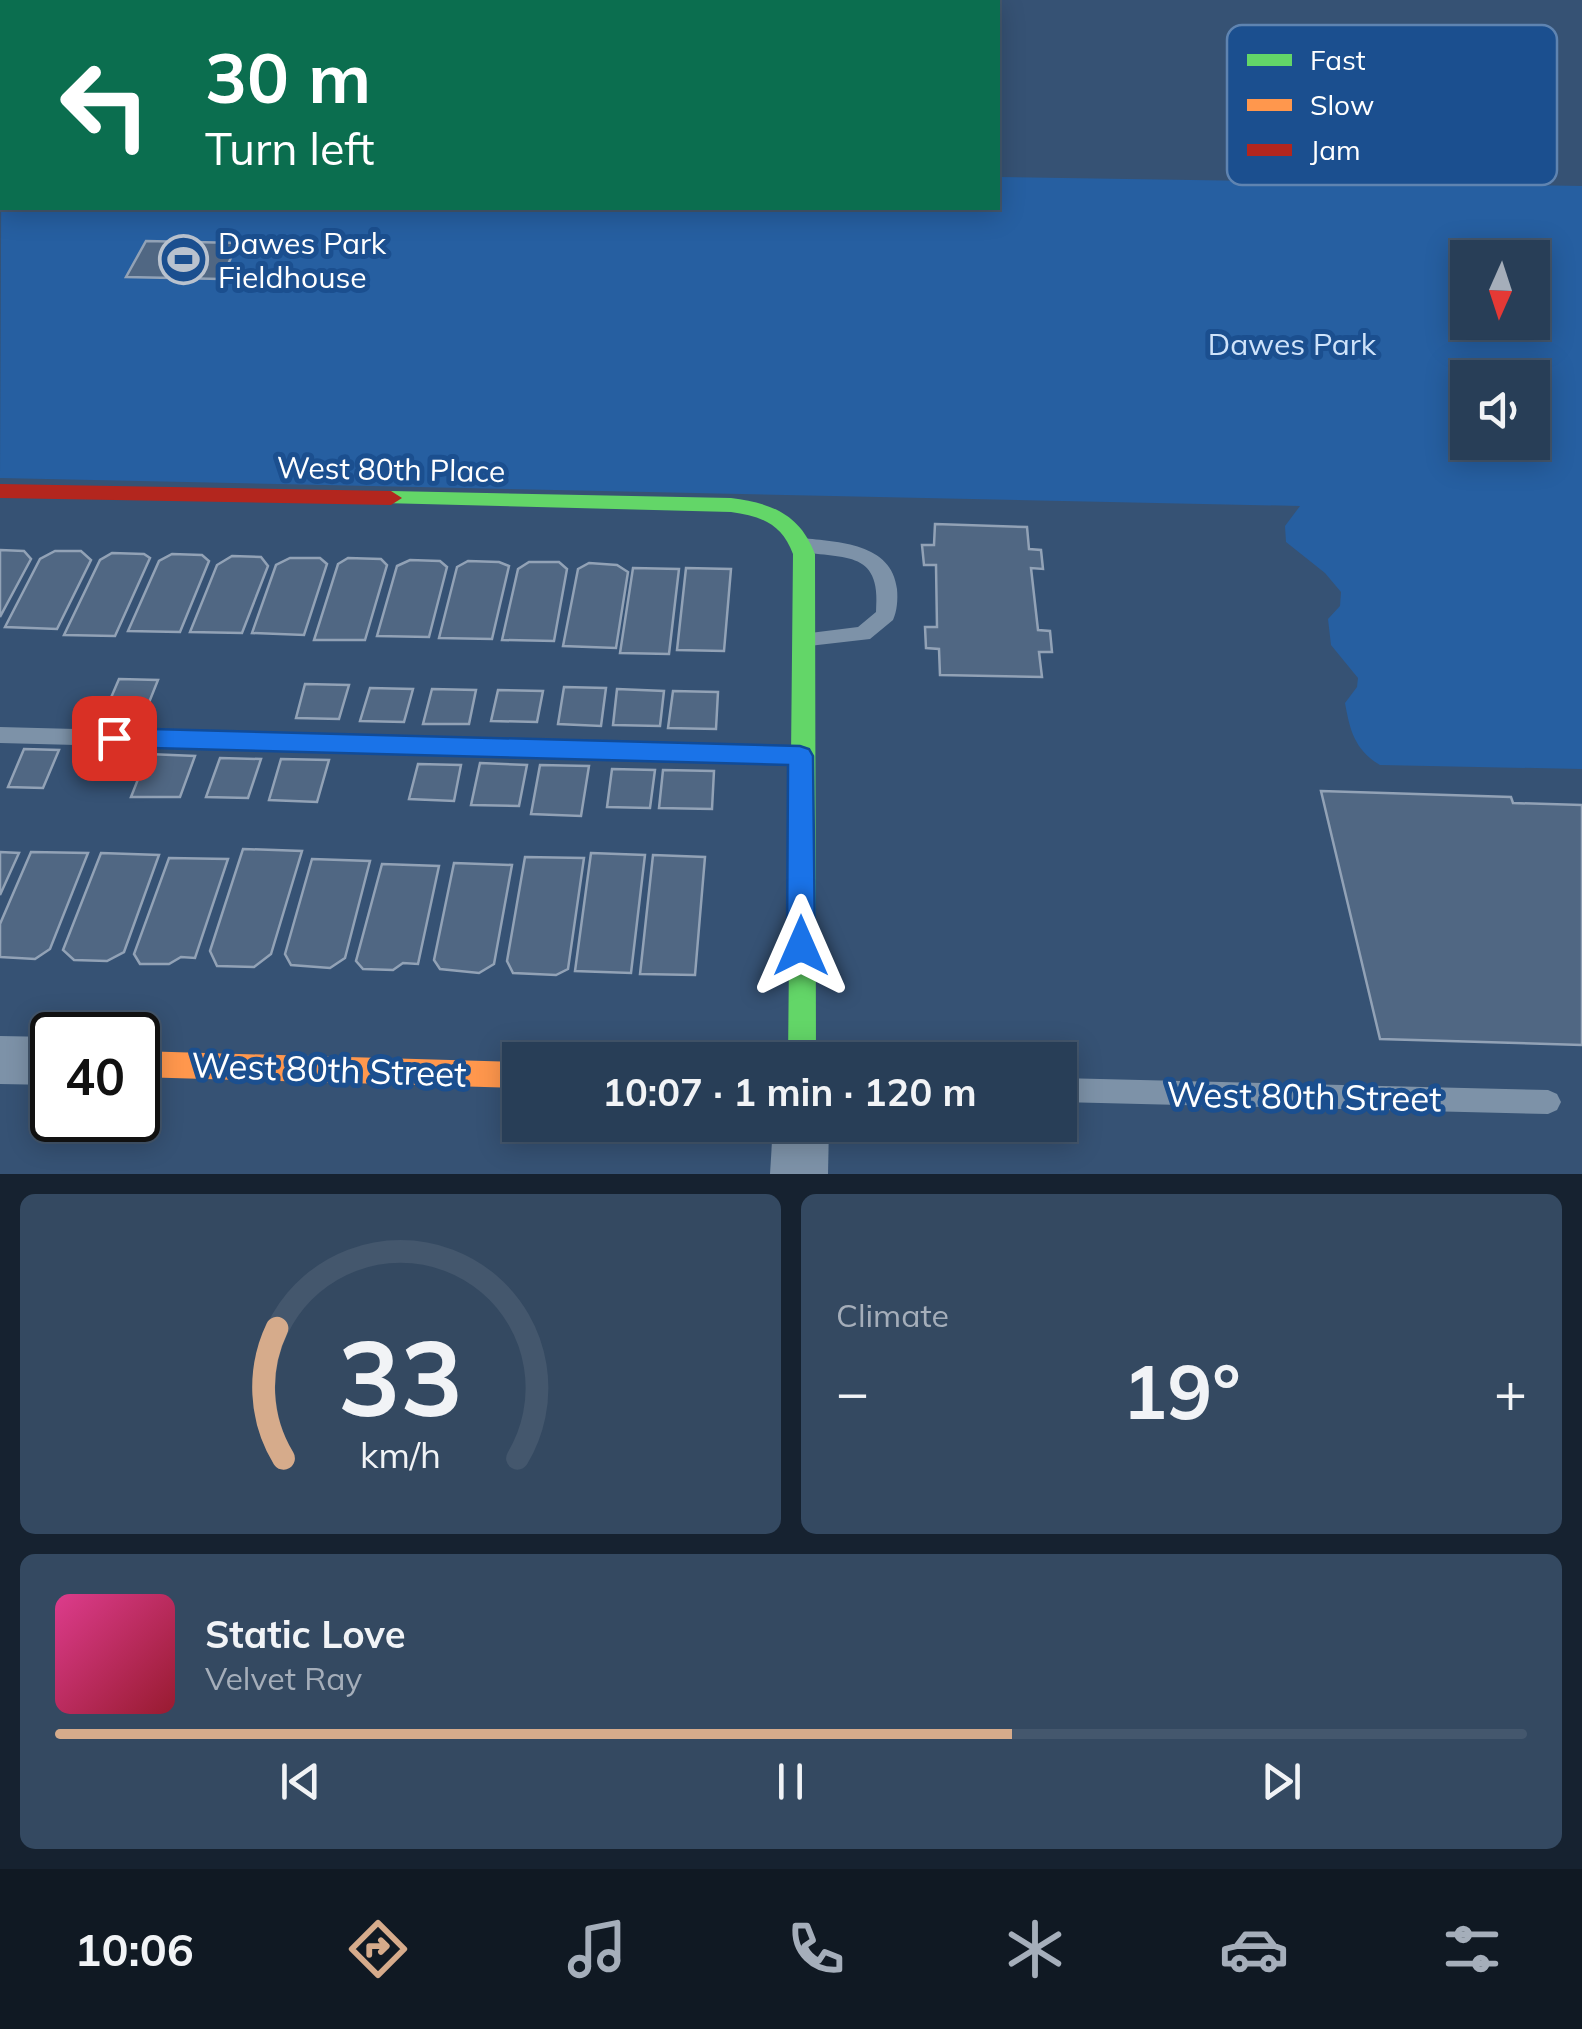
<!DOCTYPE html>
<meta charset="utf-8">
<style>
:root{--surface:#283e57;--page:#344961;--text:#f1f3f6;--muted:#a5aeba;--line:#44576d;--accent:#d6ab8b}
body{margin:0;font-family:Mulish,sans-serif;background:var(--page);color:var(--text);height:100vh;display:flex;flex-direction:column;font-size:38px;white-space:nowrap}
*{box-sizing:border-box;margin:0}
p{font-size:32px;color:var(--muted)}
.icon{flex:none;width:55px;height:55px;fill:none;stroke:currentColor;stroke-width:2;stroke-linecap:round;stroke-linejoin:round}
.map{position:relative;height:1174px;overflow:hidden}
.details{display:flex;flex-direction:column;gap:20px;padding:20px;background:#162230;flex:1}
.details>*{flex:none}
.top-card{position:absolute;left:0px;top:0px;width:1000px;height:210px;box-shadow:0 5px 25px #0003,0 0 0 2px var(--line);background:#0b6e4f;color:#fff;overflow:hidden}
.needle{width:65px;rotate:183deg}
.tools{position:absolute;left:1450px;top:240px;display:grid;gap:20px}
.tools a{display:grid;place-items:center;width:100px;height:100px;border-radius:0px;background:var(--surface);box-shadow:0 5px 25px #0003,0 0 0 2px var(--line);font-size:50px}
.speed{position:absolute;left:30px;top:1012px;display:flex;gap:20px;font-size:50px;font-weight:700;text-align:center}
.speed>*{display:grid;place-content:center;width:130px;height:130px;border-radius:50%;background:var(--surface);box-shadow:0 5px 25px #0003,0 0 0 2px var(--line);line-height:1}
.speed .limit{border:5px solid #111;border-radius:15px;background:#fff;color:#111}
.pin{position:absolute;display:grid;place-items:center;width:85px;height:85px;color:#fff;margin:-42px;border-radius:20px;box-shadow:0 5px 15px #0006}
.me{position:absolute;width:110px;margin:-55px;rotate:0deg;stroke-linejoin:round;filter:drop-shadow(0 0 8px #0008)}
.turn{display:flex;align-items:center;gap:35px;height:210px;padding:0 40px;font-size:45px}
.turn .icon{width:130px;height:130px;stroke-width:2.5}
.turn b{display:block;font-size:70px;line-height:85px}
.big{font-size:75px;font-weight:700;line-height:1.1}
.details .widget{flex:1;display:flex;flex-direction:column;justify-content:center;gap:15px;min-width:0;padding:0 35px;border-radius:15px;background:var(--page)}
.details .dial{align-items:center;gap:0}
.dial svg{height:260px;overflow:visible;fill:none;stroke:var(--line);stroke-width:7;stroke-linecap:round;text-anchor:middle}
.dial text{fill:var(--text);stroke:none}
.song{display:flex;align-items:center;gap:30px}
.cover{width:120px;height:120px;border-radius:15px;background:linear-gradient(135deg,hsl(330 70% 55%),hsl(350 70% 35%))}
.played{height:10px;border-radius:5px;background:linear-gradient(90deg,var(--accent) 65%,var(--line) 65%)}
.keys{display:flex;justify-content:space-around;direction:ltr}
.heat{display:flex;justify-content:space-between;align-items:center;font-size:55px;direction:ltr}
.details .tiles{flex:1;display:grid;gap:20px;grid-template-columns:1fr 1fr}
.widget:last-child{grid-column:span 2}
.trip{position:absolute;left:502px;top:1042px;width:575px;height:100px;border-radius:0px;background:var(--surface);box-shadow:0 5px 25px #0003,0 0 0 2px var(--line);font-weight:700;line-height:100px;text-align:center}
.tab-bar{display:flex;height:160px;justify-content:space-around;align-items:center;background:#101923;color:var(--muted)}
.tab-bar .icon{width:70px;height:70px}
.tab-bar .current{color:var(--accent)}
.tab-bar b{font-size:45px;color:var(--text)}
.map>svg:first-child{display:block}
.green{fill:#265fa1;fill-rule:evenodd}
.building{fill:#506783;stroke:#92a2b6;stroke-width:2.5}
.lines{fill:none;stroke-linecap:round;stroke-linejoin:round}
.lane{fill:#7d92a8;fill-rule:evenodd}
.street{fill:#7d92a8;fill-rule:evenodd}
.fast{fill:#63d668;fill-rule:evenodd}
.slow{fill:#ff974d;fill-rule:evenodd}
.jam{fill:#b3261e;fill-rule:evenodd}
.route{fill:#1a73e8;stroke:#114b97;stroke-width:2.5}
.labels{text-anchor:middle;dominant-baseline:central;stroke-width:10;stroke-linejoin:round;paint-order:stroke}
.poi-label{font-size:30px;fill:#fff;stroke:#1b4f8f;text-anchor:start}
.park-label{font-size:30px;fill:#cfe3fa;stroke:#1b4f8f}
.street-label{font-size:30px;fill:#fff;stroke:#1b4f8f}
.near-street-label{font-size:35px;fill:#fff;stroke:#1b4f8f}
.key{fill:#1b4f8f;stroke:#5f84b1;stroke-width:2.5}
.key-label{font-size:28px;fill:#fff}
</style>
<div class="map">
<svg width="1582" height="1174" viewBox="0 0 1582 1174">
<rect width="100%" height="100%" fill="#365274"/>
<g class="green">
<polygon points="14,0 796,0 12,2"/>
<path d="M2,15V208H998V177L1582,186V769L1380,765C1355,750 1350,731 1345,703L1357,687L1358,678L1331,645L1328,619L1340,606L1341,592L1325,573L1286,542L1285,526L1300,506L0,478ZM1468,258H1532V322H1468ZM1468,378H1532V442H1468Z"/>
</g>
<g class="building">
<polygon points="146,241 238,243 221,279 126,277"/>
<polygon points="935,524 1027,527 1029,549 1041,550 1043,569 1031,568 1038,630 1050,631 1052,652 1039,652 1042,677 940,675 939,649 926,648 925,627 937,627 936,565 924,565 922,545 934,545"/>
<polygon points="0,550 24,551 31,559 0,617"/>
<polygon points="55,551 81,551 91,560 57,629 5,627 40,559"/>
<polygon points="112,553 144,554 150,558 115,636 64,635 100,560"/>
<polygon points="172,554 202,555 209,561 180,632 128,631 159,561"/>
<polygon points="232,556 261,557 268,566 242,633 190,632 217,565"/>
<polygon points="290,558 320,558 327,564 304,635 252,633 276,565"/>
<polygon points="348,558 381,559 387,565 365,640 314,640 338,564"/>
<polygon points="410,560 440,561 447,567 429,637 377,636 397,566"/>
<polygon points="468,561 499,562 509,566 492,639 439,638 457,567"/>
<polygon points="529,562 559,562 567,569 554,641 502,640 518,569"/>
<polygon points="589,563 617,565 628,572 616,648 563,646 578,569"/>
<polygon points="633,568 679,569 669,654 620,653"/>
<polygon points="686,568 731,569 724,651 677,650"/>
<polygon points="119,679 158,680 144,715 104,714"/>
<polygon points="305,684 349,685 339,719 296,718"/>
<polygon points="564,687 606,688 601,726 558,724"/>
<polygon points="370,688 413,689 404,722 360,721"/>
<polygon points="432,689 476,690 469,724 423,724"/>
<polygon points="617,689 664,691 660,726 613,725"/>
<polygon points="498,690 543,691 537,722 491,721"/>
<polygon points="673,691 718,692 716,729 668,728"/>
<polygon points="24,749 59,750 43,788 8,787"/>
<polygon points="148,754 195,756 180,797 131,797"/>
<polygon points="220,758 261,759 248,798 206,797"/>
<polygon points="281,759 329,760 317,802 269,800"/>
<polygon points="480,763 527,765 519,806 471,805"/>
<polygon points="418,764 461,765 454,801 409,799"/>
<polygon points="540,765 589,766 581,816 531,814"/>
<polygon points="612,769 655,770 650,808 607,807"/>
<polygon points="663,770 714,771 712,809 659,808"/>
<polygon points="1321,791 1511,797 1513,803 1582,805 1582,1045 1380,1039"/>
<polygon points="243,849 302,851 271,954 254,967 217,966 210,951"/>
<polygon points="0,852 19,853 0,895"/>
<polygon points="31,852 88,853 50,949 35,959 0,957 0,924"/>
<polygon points="101,853 159,855 124,952 107,961 74,960 63,950"/>
<polygon points="591,853 645,855 631,973 575,971"/>
<polygon points="653,855 705,857 695,975 640,974"/>
<polygon points="525,857 584,858 568,969 556,975 513,973 507,961"/>
<polygon points="169,858 228,859 195,958 181,957 169,964 140,964 134,954"/>
<polygon points="312,859 370,861 345,958 330,968 291,965 285,954"/>
<polygon points="454,863 512,865 494,964 479,973 440,969 434,960"/>
<polygon points="382,864 439,866 418,964 403,963 393,970 363,969 356,961"/>
</g>
<g class="lines">
<g class="lane">
<path d="M802,538C838,542 892,543 897,589C898,600 897,611 893,620L870,639L809,646L802,644L799,639L802,634L858,627L876,612C882,546 841,561 795,550L792,545Z"/>
<polygon points="0,727 798,748 806,750 809,756 806,762 798,764 0,743"/>
<polygon points="1060,1078 1548,1090 1557,1094 1561,1102 1557,1110 1548,1114 1060,1102"/>
</g>
<g class="street">
<polygon points="0,1036 52,1037 52,1085 0,1084"/>
<polygon points="773,1125 829,1125 828,1174 770,1174"/>
</g>
<path class="fast" d="M391,491L731,498C771,503 800,514 815,554L816,1060H788L793,554C782,524 761,516 731,512L383,503L380,498L383,493Z"/>
<polygon class="slow" points="138,1051 520,1062 520,1088 138,1077"/>
<polygon class="jam" points="0,484 391,491 402,498 391,505 0,498"/>
</g>
<polygon class="route" points="114,728 800,746 809,749 813,756 815,946 811,954 801,957 791,954 787,946 788,765 114,747 105,744 102,738 105,731"/>
<defs>
<symbol id="stadium-ring" viewBox="-11 -11 22 22"><circle r="9.5" fill="#1b4f8f" stroke="#b9c2ce" stroke-width="1.5"/><path d="M0-5a6.5 5 0 1 0 0 10a6.5 5 0 1 0 0-10ZM-3.5-1.8h7v3.6h-7Z" fill="#b9c2ce"/></symbol>
</defs>
<g fill-rule="evenodd">
<use href="#stadium-ring" x="156" y="232" width="55" height="55"/>
</g>
<g class="labels">
<g class="poi-label">
<text x="218" y="243">Dawes Park<tspan x="218" dy="34">Fieldhouse</tspan></text>
</g>
<g class="park-label">
<text x="1292" y="344">Dawes Park</text>
</g>
<g class="street-label">
<text transform="translate(391 469) rotate(1)">West 80th Place</text>
</g>
<g class="near-street-label">
<text transform="translate(329 1069) rotate(2)">West 80th Street</text>
<text transform="translate(1304 1096) rotate(1)">West 80th Street</text>
</g>
</g>
<rect x="1227" y="25" width="330" height="160" rx="15" class="key"/>
<rect x="1247" y="54" width="45" height="12" fill="#63d668"/>
<rect x="1247" y="99" width="45" height="12" fill="#ff974d"/>
<rect x="1247" y="144" width="45" height="12" fill="#b3261e"/>
<g class="key-label">
<text x="1310" y="70">Fast</text>
<text x="1310" y="115">Slow</text>
<text x="1310" y="160">Jam</text>
</g>
</svg>
<div class="tools">
<a><svg class="needle" viewBox="-14 -14 28 28"><path d="M0-13l5 13h-10z" fill="#e53935"/><path d="M0 13l5-13h-10z" fill="#a5aeba"/></svg></a>
<a><svg class="icon" aria-label="sound" viewBox="0 0 24 24"><path d="M4 9h4l5-4v14l-5-4H4zM17 9q2 3 0 6"/></svg></a>
</div>
<div class="speed"><div class="limit">40</div></div>
<div class="pin" style="left:114px;top:738px;background:#d93025"><svg class="icon" aria-label="arrive" viewBox="0 0 24 24"><path d="M6 21V4h12l-3 4 3 4H6"/></svg></div>
<svg class="me" style="left:801px;top:946px" viewBox="-20 -20 40 40"><path d="M0-17L14 15 0 8-14 15z" fill="#1a73e8" stroke="#fff" stroke-width="4"/></svg>
<div class="trip">10:07 · 1 min · 120 m</div>
<div class="top-card">
<div class="turn"><svg class="icon" aria-label="left" viewBox="0 0 24 24"><path d="M17 20v-9H6M10 6l-5 5 5 5"/></svg><div><b>30 m</b>Turn left</div></div>
</div>
</div>
<section class="details">
<div class="tiles">
<div class="widget dial"><svg viewBox="0 0 100 80">
<path d="M14 69A42 42 0 1 1 86 69"/>
<path d="M14 69A42 42 0 0 1 12 29" stroke="#d6ab8b"/>
<text x="50" y="56" font-size="32" font-weight="700">33</text>
<text x="50" y="72" font-size="11">km/h</text>
</svg></div>
<div class="widget"><p>Climate</p>
<div class="heat"><a>−</a><b class="big">19°</b><a>+</a></div>
</div>
<div class="widget">
<div class="song"><i class="cover"></i><div><b>Static Love</b><p>Velvet Ray</p></div></div>
<div class="played"></div>
<div class="keys"><svg class="icon" aria-label="previous" viewBox="0 0 24 24"><path d="M18 5L8 12l10 7zM5 5v14"/></svg><svg class="icon" aria-label="pause" viewBox="0 0 24 24"><path d="M8 5v14M16 5v14"/></svg><svg class="icon" aria-label="next" viewBox="0 0 24 24"><path d="M6 5l10 7-10 7zM19 5v14"/></svg></div>
</div>
</div>
</section>
<nav class="tab-bar">
<b>10:06</b>
<svg class="icon current" aria-label="directions" viewBox="0 0 24 24"><path d="M12 3l9 9-9 9-9-9zM9 14v-3h6M13 9l2 2-2 2"/></svg>
<svg class="icon" aria-label="music" viewBox="0 0 24 24"><path d="M9 18V5l10-2v13"/><circle cx="6" cy="18" r="3"/><circle cx="16" cy="16" r="3"/></svg>
<svg class="icon" aria-label="phone" viewBox="0 0 24 24"><path d="M5 4h4l2 5-3 2q2 4 5 5l2-3 5 2v4C11 20 4 13 5 4z"/></svg>
<svg class="icon" aria-label="climate" viewBox="0 0 24 24"><path d="M12 3v18M4 7l16 10M4 17L20 7"/></svg>
<svg class="icon" aria-label="car" viewBox="0 0 24 24"><path d="M5 17H2v-5l4-1 3-4h7l3 4 3 1v5h-3M9 17h6M6 11h13"/><circle cx="7" cy="17" r="2"/><circle cx="17" cy="17" r="2"/></svg>
<svg class="icon" aria-label="filters" viewBox="0 0 24 24"><path d="M4 7h16M4 17h16"/><circle cx="9" cy="7" r="2"/><circle cx="15" cy="17" r="2"/></svg>
</nav>
